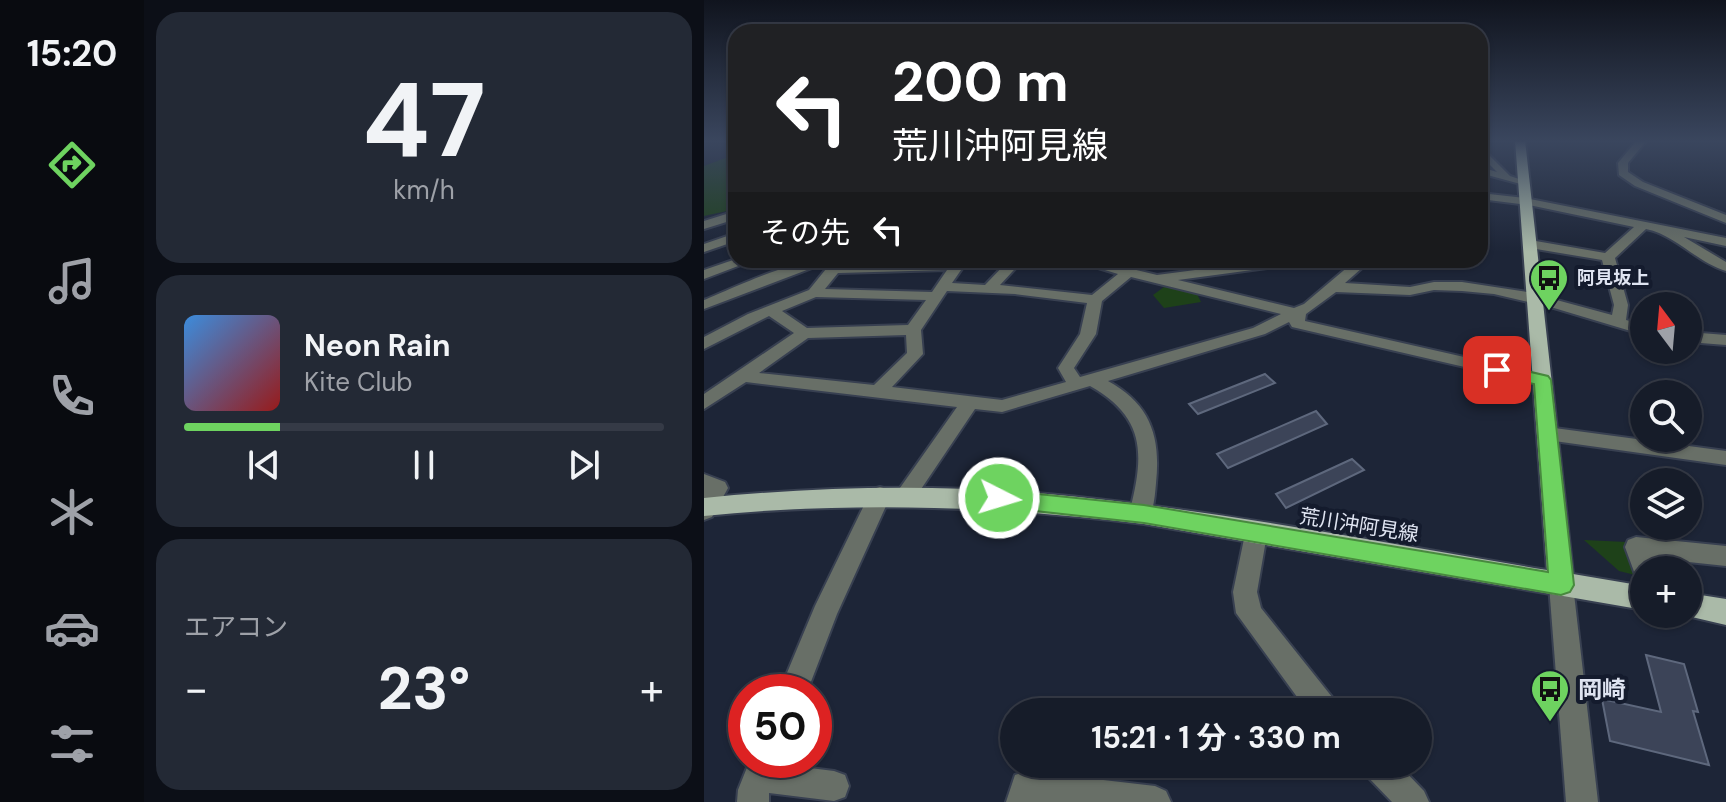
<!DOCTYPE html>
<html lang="ja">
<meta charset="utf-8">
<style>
:root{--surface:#161c29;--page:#232935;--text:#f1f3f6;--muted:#9ea1a8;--line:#353a46;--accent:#6ed360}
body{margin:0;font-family:"DM Sans","Noto Sans JP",sans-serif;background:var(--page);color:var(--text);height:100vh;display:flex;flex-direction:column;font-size:30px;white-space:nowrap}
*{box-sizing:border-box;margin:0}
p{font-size:26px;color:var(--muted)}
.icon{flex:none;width:44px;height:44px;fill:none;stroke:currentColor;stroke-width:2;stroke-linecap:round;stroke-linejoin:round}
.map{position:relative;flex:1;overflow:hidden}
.side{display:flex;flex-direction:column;gap:12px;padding:12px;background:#0c0f17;width:560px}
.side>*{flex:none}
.guide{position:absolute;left:24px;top:24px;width:760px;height:244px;border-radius:24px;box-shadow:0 2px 6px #0004,0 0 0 2px var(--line);background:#202124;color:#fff;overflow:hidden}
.needle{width:52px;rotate:344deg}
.controls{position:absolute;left:926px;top:292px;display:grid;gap:16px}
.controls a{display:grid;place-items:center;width:72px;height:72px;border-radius:50%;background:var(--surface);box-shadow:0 2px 6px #0004,0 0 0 2px var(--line);font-size:40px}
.speed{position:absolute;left:24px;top:674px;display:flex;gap:16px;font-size:40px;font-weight:700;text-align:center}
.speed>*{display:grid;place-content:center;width:104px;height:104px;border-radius:50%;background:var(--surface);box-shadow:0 2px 6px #0004,0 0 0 2px var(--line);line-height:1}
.speed .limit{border:12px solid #d22;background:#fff;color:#111}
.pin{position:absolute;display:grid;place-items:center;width:68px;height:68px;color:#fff;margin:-34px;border-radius:16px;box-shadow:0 4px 12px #0006}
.me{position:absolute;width:88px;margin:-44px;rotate:95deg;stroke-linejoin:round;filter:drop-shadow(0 0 6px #0008)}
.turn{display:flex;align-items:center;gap:28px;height:168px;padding:0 32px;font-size:36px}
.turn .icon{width:104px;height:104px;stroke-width:2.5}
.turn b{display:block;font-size:56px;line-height:68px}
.then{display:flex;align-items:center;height:76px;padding:0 32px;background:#0003;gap:16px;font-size:30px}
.big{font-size:60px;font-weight:700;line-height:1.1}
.side .card{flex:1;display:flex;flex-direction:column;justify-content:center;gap:12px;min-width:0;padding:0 28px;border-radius:24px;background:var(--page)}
.side .dial{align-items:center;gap:0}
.dial b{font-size:104px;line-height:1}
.song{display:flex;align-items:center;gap:24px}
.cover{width:96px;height:96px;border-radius:12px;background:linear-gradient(135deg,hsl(210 70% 55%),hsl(0 70% 35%))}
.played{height:8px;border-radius:4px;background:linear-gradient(90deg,var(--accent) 20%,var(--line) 20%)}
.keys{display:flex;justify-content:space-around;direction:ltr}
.heat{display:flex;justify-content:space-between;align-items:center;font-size:44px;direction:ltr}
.trip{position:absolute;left:296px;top:698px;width:432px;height:80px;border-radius:40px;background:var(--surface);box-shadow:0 2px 6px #0004,0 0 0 2px var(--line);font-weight:700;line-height:80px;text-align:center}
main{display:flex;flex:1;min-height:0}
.dock{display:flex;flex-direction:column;width:144px;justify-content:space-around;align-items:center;background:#090b10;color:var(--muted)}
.dock .icon{width:56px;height:56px}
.dock .on{color:var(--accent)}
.dock b{font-size:36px;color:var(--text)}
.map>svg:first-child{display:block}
.green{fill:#1e4119}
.building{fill:#3c4458;stroke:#5e687d;stroke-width:2}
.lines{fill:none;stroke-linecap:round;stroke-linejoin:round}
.minor-casing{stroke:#384051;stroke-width:4}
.major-casing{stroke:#384051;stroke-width:4}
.minor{fill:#686f67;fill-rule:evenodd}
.major{fill:#aabaa8;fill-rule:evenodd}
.route{fill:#6ed360;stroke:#48893e;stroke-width:2}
.labels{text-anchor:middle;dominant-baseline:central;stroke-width:8;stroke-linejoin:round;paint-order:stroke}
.far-poi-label{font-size:18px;font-weight:bold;fill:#dfe4f1;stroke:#141b2d;text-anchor:start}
.street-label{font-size:20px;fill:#dfe4f1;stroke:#141b2d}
.near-poi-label{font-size:24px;font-weight:bold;fill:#dfe4f1;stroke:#141b2d;text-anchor:start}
</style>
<main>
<nav class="dock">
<b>15:20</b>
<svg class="icon on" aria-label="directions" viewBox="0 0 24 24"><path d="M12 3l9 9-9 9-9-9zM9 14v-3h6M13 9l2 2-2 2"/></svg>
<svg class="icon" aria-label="music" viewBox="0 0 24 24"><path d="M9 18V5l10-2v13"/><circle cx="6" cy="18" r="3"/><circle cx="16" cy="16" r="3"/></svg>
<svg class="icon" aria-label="phone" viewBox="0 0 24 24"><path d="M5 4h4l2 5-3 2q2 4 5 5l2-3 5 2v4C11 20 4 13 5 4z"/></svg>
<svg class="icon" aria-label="climate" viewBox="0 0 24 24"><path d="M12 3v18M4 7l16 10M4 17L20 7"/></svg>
<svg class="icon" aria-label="car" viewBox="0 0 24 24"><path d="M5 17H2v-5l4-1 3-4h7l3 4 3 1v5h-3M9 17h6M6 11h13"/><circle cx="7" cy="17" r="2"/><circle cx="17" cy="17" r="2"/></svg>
<svg class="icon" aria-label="filters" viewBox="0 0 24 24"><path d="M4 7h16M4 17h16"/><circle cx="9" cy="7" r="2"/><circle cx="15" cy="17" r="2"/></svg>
</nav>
<section class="side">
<div class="card dial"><b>47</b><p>km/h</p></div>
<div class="card">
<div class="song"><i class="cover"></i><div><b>Neon Rain</b><p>Kite Club</p></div></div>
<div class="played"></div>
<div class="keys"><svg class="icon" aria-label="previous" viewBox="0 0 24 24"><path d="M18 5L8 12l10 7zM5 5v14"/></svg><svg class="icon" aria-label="pause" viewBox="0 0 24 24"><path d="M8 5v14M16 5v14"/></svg><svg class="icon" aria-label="next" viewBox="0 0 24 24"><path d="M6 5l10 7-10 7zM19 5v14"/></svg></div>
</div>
<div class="card"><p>エアコン</p>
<div class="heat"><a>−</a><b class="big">23°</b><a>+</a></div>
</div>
</section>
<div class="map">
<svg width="1022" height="802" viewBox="0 0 1022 802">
<rect width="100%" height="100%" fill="#1d2537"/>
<g class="green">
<polygon points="32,154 32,209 0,216 0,166"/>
<polygon points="460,287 492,292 497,302 460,308 449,295"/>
<polygon points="880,540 923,542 935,576 915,571"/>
</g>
<g class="building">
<polygon points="561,374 571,383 494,414 485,404"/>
<polygon points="612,411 623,424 524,468 513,454"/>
<polygon points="648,459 660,470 582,508 572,494"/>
<polygon points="942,655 980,664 994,712 989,711 1005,765 906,741 898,699 957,712"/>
</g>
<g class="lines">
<defs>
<g id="minor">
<polygon points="933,140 943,140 924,163 924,172 939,182 1022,215 1022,223 931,186 915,175 914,163"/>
<polygon points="776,146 806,176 824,182 824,186 776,173 776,167 793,172 776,155"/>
<path d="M776,193L821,198L1022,238V246L980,237L1022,262V271C992,262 972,235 942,229L911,258L924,305L922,320L940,325V335L850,308L790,294L758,291L730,290L706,295L632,292L602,314L601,321L844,376L847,380L844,384L838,385L588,327L585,322L561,334L404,381C446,404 457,436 452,483C451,495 450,509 444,520L436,523L428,520L425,514C440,456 443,418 386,386L298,412L271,409L209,501L202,503L195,501L191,495L253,407L42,382L0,409V394L90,333L65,316L0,349V337L44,314L105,290L122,269L116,265L0,309V300C26,290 111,247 133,265L264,260L248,283L281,285L305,260H319L296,285L388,295L414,274L368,260H391L453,275L568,260L570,264L563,268L474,280L590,308L600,304L652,260H667L641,283L706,287L730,282H758L823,292L908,315L910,305L898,260L826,248L820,244L826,240L901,253L930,227L825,205L776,199ZM243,270L228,292L121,289L134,273ZM427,277L577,314L549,328L376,377L370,368L392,334L398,301ZM243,291L311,294L383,303L376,334L354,368L362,382L298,400L188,387L219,354L217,330ZM112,297L222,300L204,325L103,328L78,311ZM202,335L203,353L170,385L55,373L104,338Z"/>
<polygon points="32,211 32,219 0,229 0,221"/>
<polygon points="32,233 32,241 0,252 0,244"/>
<polygon points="32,259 50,260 0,279 0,270"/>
<polygon points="984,332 1022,335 1022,345 984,342"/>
<polygon points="843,427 1022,451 1022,465 836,439 833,434 836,429"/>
<polygon points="0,474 21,482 24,488 8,517 0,520"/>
<polygon points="176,487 183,489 187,495 133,614 103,692 75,692 111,606 165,495 169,489"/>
<polygon points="552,525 560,528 563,534 553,592 557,608 632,702 636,712 604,712 532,613 529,592 541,534 544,528"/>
<polygon points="932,537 1022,546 1022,566 947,558 952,570 940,570 940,580 932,577 921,547 924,540"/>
<polygon points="857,574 866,578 869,585 894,802 862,802 845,585 848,578"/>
<polygon points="46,760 76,760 74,764 130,771 141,775 145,786 141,797 130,801 65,793 65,802 33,802 34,790"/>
<polygon points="658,764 694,764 720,791 725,802 688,802 662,775"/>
<polygon points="322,771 451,786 462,791 467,802 302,802 311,775"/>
</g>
<g id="major">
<path d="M811,140H821L869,574L940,586V610L440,524C293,506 148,501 0,516V498C111,487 222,484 333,493C504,508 673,542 843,570Z"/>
<polygon points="984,593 1022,599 1022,625 975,614 984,614"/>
</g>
</defs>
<use href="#minor" class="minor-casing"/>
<use href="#major" class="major-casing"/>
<use href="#minor" class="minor"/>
<use href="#major" class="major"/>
</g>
<linearGradient id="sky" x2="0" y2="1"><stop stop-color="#10141e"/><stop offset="0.56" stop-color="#3a465e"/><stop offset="1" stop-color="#3a465e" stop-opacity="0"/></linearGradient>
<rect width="1022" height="252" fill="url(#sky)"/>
<polygon class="route" points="793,364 844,376 847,380 870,585 866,592 857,595 440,523 295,507 287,504 284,498 287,493 295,490 440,505 844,572 830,384 787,374 784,370"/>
<defs>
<symbol id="bus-pin" viewBox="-11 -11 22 30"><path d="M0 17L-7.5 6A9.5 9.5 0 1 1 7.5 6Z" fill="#6ed360" stroke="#141b2d"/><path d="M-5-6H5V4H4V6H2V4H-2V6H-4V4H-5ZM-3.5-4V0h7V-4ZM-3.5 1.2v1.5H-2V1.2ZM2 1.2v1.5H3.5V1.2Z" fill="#111"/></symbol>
</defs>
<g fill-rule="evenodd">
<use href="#bus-pin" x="823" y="256" width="44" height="60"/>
<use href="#bus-pin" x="824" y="667" width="44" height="60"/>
</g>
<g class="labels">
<g class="far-poi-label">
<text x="873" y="278">阿見坂上</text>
</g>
<g class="street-label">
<text transform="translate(655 525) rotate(9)">荒川沖阿見線</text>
</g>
<g class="near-poi-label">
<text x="874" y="689">岡崎</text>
</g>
</g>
</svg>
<div class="controls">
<a><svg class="needle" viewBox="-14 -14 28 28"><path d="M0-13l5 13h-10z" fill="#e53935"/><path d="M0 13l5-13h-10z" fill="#9ea1a8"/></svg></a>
<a><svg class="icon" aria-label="search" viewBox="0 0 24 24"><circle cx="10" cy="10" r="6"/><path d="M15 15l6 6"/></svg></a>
<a><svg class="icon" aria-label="layers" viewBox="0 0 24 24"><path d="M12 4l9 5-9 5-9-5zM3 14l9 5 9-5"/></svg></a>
<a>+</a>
</div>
<div class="speed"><div class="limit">50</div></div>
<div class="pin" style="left:793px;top:370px;background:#d93025"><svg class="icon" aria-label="arrive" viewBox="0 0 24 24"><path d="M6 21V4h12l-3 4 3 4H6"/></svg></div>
<svg class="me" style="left:295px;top:498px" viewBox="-20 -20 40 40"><circle r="17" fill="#6ed360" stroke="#fff" stroke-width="3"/><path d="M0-11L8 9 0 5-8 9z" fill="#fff"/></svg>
<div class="trip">15:21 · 1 分 · 330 m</div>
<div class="guide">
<div class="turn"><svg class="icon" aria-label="left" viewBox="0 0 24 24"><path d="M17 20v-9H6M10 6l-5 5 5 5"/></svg><div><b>200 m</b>荒川沖阿見線</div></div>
<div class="then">その先<svg class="icon" aria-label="left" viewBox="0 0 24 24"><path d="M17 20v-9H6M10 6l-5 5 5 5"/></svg></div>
</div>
</div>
</main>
